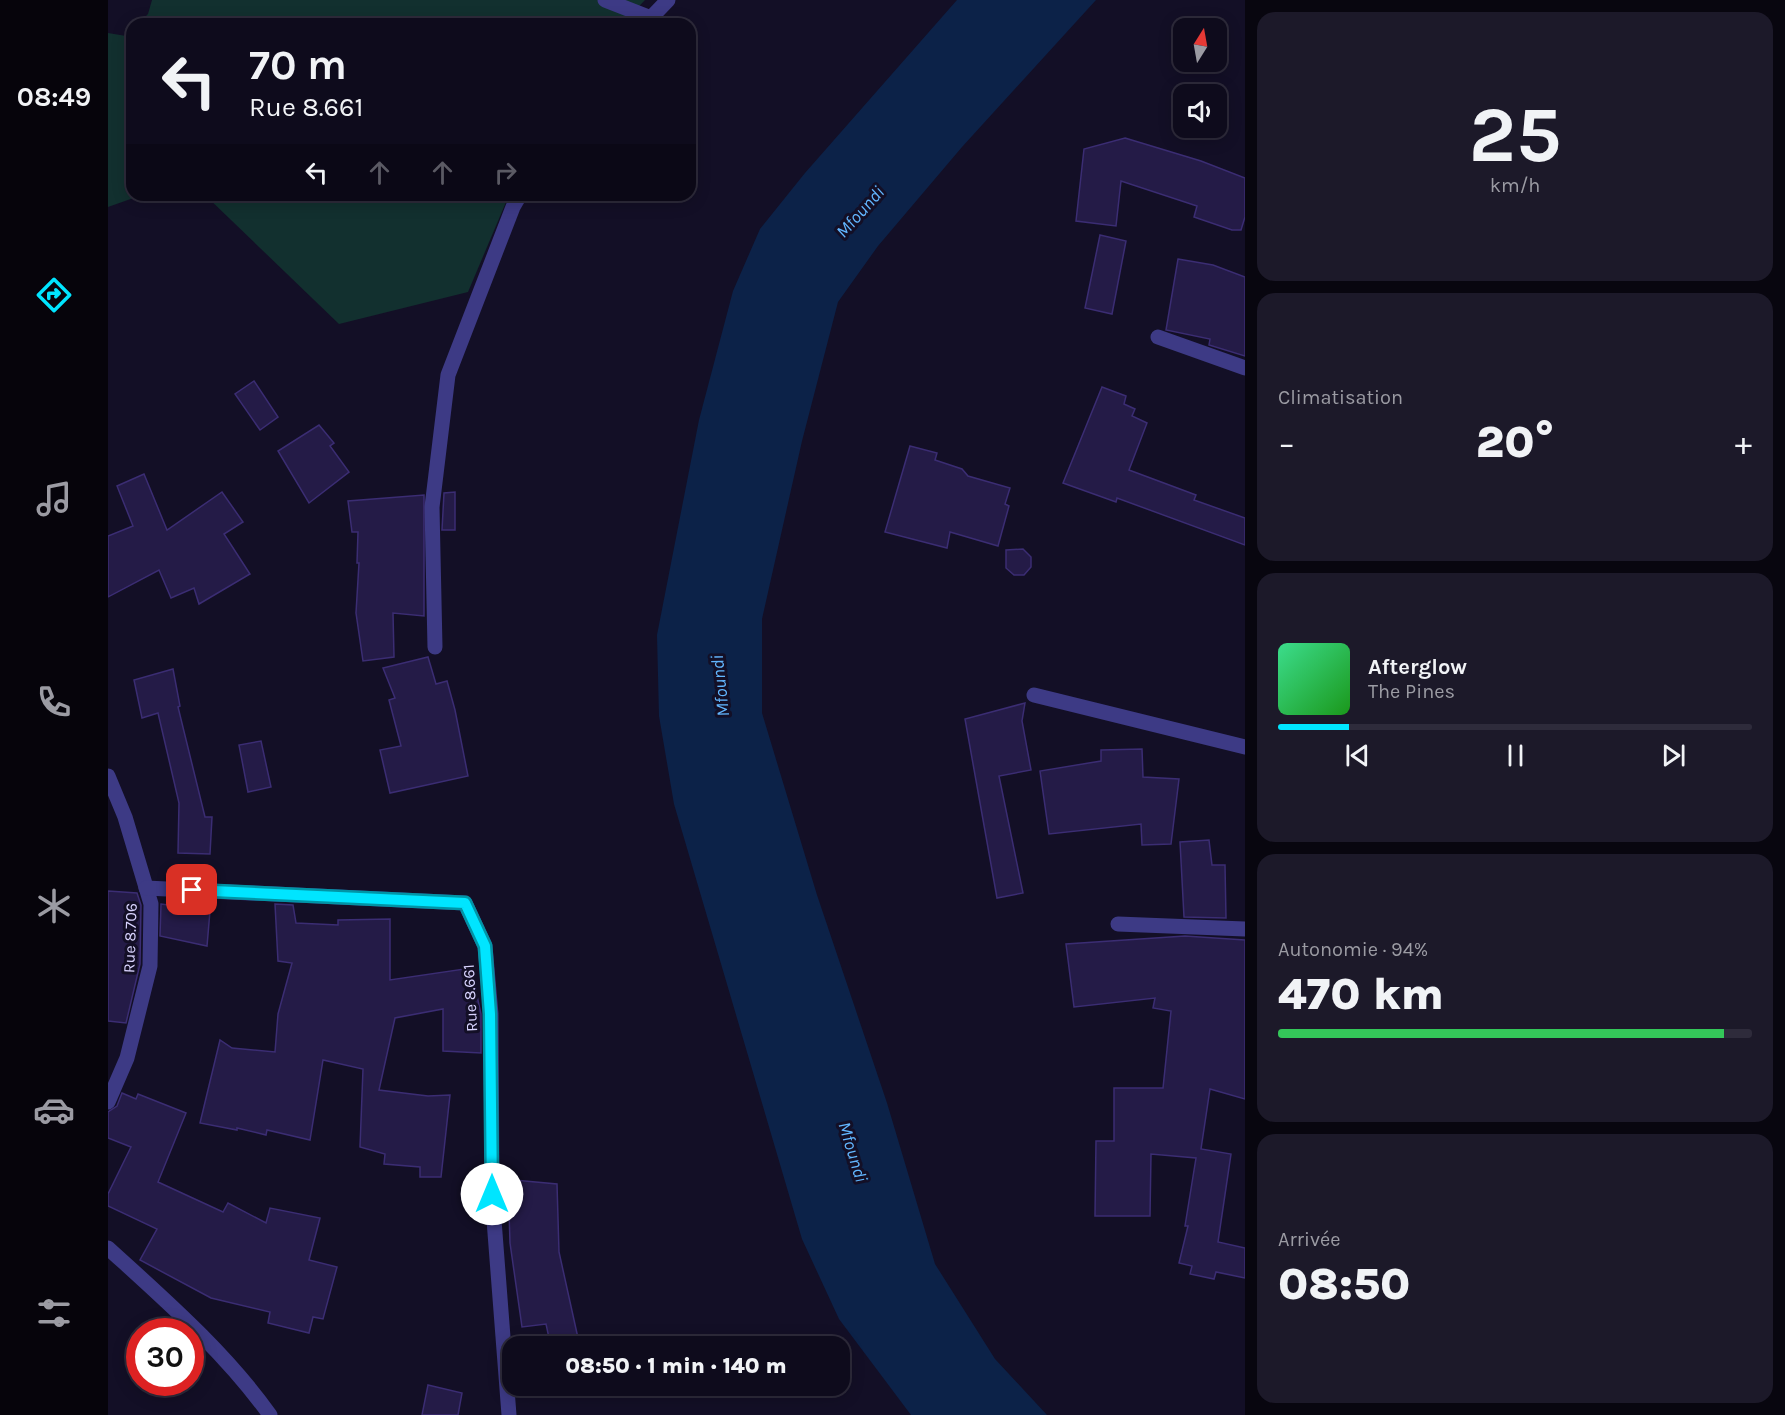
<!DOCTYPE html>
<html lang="fr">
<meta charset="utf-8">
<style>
:root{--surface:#0e0b1c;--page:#1c1929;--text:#f1f3f6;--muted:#9b9ba3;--line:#2e2b3b;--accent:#00e5ff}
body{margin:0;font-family:Karla,sans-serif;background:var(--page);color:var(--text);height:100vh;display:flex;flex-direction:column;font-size:22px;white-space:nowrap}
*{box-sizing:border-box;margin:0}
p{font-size:20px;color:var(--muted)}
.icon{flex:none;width:33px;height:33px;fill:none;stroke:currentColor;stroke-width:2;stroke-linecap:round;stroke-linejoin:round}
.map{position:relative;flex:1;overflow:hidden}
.panel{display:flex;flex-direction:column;gap:12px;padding:12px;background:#08060f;width:540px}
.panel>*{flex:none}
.top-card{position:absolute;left:18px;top:18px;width:570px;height:183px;border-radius:18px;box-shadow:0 3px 15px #0003,0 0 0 2px var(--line);background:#0e0b1c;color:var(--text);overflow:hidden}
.needle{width:39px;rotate:11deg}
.tools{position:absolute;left:1065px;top:18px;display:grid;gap:12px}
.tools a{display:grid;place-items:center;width:54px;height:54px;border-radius:12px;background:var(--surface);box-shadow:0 3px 15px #0003,0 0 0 2px var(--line);font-size:30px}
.speed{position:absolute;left:18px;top:1318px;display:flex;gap:12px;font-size:30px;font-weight:700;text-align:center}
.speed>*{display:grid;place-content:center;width:78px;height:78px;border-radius:50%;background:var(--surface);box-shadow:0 3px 15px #0003,0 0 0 2px var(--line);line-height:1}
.speed .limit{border:9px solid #d22;background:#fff;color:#111}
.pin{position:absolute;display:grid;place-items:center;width:51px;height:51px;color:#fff;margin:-26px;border-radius:12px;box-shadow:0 3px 9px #0006}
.me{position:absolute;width:66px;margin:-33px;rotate:0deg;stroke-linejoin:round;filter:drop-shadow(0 0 4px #0008)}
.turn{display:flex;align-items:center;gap:21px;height:126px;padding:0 24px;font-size:27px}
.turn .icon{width:78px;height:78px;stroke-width:2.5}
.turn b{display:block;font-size:42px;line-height:51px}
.lanes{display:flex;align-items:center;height:57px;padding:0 24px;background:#0003;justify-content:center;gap:30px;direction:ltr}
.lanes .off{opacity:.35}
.big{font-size:45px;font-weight:800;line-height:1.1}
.panel .card{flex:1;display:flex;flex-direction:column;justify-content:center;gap:9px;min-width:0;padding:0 21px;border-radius:18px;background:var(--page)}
.panel .dial{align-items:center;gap:0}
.dial b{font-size:78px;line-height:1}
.song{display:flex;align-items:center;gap:18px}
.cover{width:72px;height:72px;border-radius:9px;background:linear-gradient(135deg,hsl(150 70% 55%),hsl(120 70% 35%))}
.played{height:6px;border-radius:3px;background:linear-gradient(90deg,var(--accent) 15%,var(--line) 15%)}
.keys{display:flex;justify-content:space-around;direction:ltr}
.heat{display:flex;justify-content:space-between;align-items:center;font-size:33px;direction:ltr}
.charge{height:9px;border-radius:4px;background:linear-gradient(90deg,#34c759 94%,var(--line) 0)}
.trip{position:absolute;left:394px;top:1336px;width:348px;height:60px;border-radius:18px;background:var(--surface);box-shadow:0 3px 15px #0003,0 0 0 2px var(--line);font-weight:800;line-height:60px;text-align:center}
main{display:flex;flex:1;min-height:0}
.tab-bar{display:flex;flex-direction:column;width:108px;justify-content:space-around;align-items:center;background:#06040b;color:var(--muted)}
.tab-bar .icon{width:42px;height:42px}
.tab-bar .active{color:var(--accent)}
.tab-bar b{font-size:27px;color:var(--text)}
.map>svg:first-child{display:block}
.green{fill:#12302f}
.water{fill:#0c2248}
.building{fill:#241b47;stroke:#3b2d73;stroke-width:1.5}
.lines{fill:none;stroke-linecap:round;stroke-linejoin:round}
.street{stroke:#3d3a85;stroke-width:15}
.route-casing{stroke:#0095a6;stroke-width:15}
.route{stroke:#00e5ff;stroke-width:10}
.labels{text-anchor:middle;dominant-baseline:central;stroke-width:6;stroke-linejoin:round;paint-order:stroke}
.street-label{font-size:16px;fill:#d9d4ff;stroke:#130f26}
.water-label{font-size:18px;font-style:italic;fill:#62b6ff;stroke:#130f26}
</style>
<main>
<nav class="tab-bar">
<b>08:49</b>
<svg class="icon active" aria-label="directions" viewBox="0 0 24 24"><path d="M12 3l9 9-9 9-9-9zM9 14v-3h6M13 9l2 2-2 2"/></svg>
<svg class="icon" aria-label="music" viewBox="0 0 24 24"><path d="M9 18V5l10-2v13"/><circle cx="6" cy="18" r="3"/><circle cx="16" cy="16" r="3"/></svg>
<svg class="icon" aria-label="phone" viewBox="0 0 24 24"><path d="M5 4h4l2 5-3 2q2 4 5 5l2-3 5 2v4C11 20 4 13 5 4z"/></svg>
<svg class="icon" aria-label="climate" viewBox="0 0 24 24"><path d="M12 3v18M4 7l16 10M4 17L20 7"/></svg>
<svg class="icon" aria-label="car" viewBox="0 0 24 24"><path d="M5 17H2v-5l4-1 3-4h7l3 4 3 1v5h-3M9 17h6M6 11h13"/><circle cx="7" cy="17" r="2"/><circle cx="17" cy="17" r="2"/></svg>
<svg class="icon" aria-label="filters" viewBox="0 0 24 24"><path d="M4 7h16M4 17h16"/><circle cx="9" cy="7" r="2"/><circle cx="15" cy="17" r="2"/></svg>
</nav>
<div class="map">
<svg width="1137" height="1415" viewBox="0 0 1137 1415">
<rect width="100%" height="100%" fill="#130f26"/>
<g class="green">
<polygon points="44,0 537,0 514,24 30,24 40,14"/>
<polygon points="24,30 24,195 34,195 0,207 0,33 18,36"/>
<polygon points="97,195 401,195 360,292 231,324"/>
</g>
<polygon class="water" points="849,0 988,0 854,147 770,246 730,302 694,441 654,619 654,713 709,895 779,1103 827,1264 887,1359 939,1415 803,1415 731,1319 694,1239 566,804 551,716 549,635 591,420 625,291 652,229 697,173"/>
<g class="building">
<polygon points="1017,138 1093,161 1137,178 1137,217 1133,230 1124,230 1086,217 1089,206 1013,181 1008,226 968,221 976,149"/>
<polygon points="992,235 1018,241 1004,314 977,308"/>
<polygon points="1070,259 1105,265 1137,277 1137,356 1101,345 1102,339 1058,330"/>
<polygon points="146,381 170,417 152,430 127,394"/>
<polygon points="994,387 1018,396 1016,404 1027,409 1024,416 1039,423 1021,470 1088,495 1086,500 1137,518 1137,545 1009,498 1008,502 955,483"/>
<polygon points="211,425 226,443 222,446 241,472 201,503 170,451"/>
<polygon points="802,446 829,453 827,460 854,469 860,476 902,488 897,504 901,506 890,546 842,532 839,548 777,532"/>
<polygon points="36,474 59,530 114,492 135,522 116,534 142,574 91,604 86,588 63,598 51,570 0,597 0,536 25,526 9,486"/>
<polygon points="347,492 347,530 334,530 336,493"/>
<polygon points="316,495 316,616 285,613 286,657 255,661 248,613 251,563 249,563 250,532 244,532 240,501"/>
<polygon points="915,549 923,557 923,567 916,575 906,575 898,568 898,550"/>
<polygon points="320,657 328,684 339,681 347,710 360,776 282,793 272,750 293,746 281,700 287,698 275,668"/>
<polygon points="65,669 72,706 70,707 97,817 104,817 102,854 70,853 71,803 50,713 34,718 26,680"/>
<polygon points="917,703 914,721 923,770 891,776 915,893 889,898 857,719"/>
<polygon points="153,741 163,787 140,792 131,745"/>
<polygon points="1034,749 1035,777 1071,779 1063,844 1034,845 1033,824 941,834 932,771 993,761 993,750"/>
<polygon points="1101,840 1104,865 1117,865 1118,918 1076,917 1072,842"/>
<polygon points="0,891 29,893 33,905 32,964 18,1023 0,1021"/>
<polygon points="53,904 102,911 99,946 52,936"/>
<polygon points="167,904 185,905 188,923 230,925 230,920 282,919 282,980 363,968 373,1014 373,1053 335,1051 335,1009 287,1018 271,1090 320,1096 342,1095 333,1177 312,1177 312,1167 276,1164 277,1154 252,1147 255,1069 215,1060 202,1140 159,1130 158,1135 129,1128 129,1130 92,1123 112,1040 124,1048 167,1052 170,1014 184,963 170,961"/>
<polygon points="1077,936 1137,940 1137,1099 1102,1089 1093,1149 1123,1154 1110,1242 1137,1248 1137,1278 1108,1272 1106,1279 1082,1274 1084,1266 1071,1263 1080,1226 1077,1226 1088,1158 1043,1154 1042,1216 987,1216 988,1141 1006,1141 1006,1088 1055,1088 1063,1011 1045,1008 1047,998 966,1007 958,944"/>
<polygon points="14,1093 28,1099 30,1094 78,1113 50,1182 115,1212 120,1203 158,1223 162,1208 212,1218 201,1260 229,1267 215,1319 205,1317 201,1333 160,1323 162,1312 103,1298 32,1260 49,1229 0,1206 0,1194 23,1147 0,1138 0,1112 9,1106"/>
<polygon points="406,1180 449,1184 451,1252 472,1347 443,1347 438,1324 414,1327 402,1243 401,1211 401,1193 405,1194"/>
<polygon points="320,1385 354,1393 350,1415 314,1415"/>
<polygon points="452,1386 480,1386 480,1391 455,1397"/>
</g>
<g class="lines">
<g class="street">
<polyline points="497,0 543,18"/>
<polyline points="537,24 560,0"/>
<polyline points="1050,337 1137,368"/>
<polyline points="327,647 324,507 340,375 405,207 412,195"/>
<polyline points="926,695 1137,747"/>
<polyline points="0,776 17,817 43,904 42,966 19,1058 0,1102"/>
<polyline points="38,888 357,903 377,946 383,1014 384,1194 401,1415"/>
<polyline points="1010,924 1137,929"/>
<path d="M0,1248C57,1300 117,1352 162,1415"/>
</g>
</g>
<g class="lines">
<defs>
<polyline id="route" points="84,890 357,903 377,946 382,1014 384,1194"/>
</defs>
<use href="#route" class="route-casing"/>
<use href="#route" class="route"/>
</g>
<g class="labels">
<g class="street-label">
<text transform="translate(22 938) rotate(-88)">Rue 8.706</text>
<text transform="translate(362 998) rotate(-93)">Rue 8.661</text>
</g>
<g class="water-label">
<text transform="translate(752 212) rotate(-48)">Mfoundi</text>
<text transform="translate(612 686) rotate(-96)">Mfoundi</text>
<text transform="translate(745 1152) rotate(73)">Mfoundi</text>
</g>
</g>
</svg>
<div class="tools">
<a><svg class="needle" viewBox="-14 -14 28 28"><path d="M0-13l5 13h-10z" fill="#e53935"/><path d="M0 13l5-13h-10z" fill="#9b9ba3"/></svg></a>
<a><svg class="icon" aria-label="sound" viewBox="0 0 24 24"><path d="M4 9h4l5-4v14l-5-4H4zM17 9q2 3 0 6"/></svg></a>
</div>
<div class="speed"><div class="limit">30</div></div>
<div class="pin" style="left:84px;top:890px;background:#d93025"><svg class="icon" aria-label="arrive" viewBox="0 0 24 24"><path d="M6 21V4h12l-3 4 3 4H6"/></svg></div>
<svg class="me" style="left:384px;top:1194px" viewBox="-20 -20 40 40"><circle r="19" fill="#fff"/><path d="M0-13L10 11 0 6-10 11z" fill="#00e5ff"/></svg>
<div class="trip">08:50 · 1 min · 140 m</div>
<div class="top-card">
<div class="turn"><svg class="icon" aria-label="left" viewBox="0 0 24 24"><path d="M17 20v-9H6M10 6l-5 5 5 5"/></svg><div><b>70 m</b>Rue 8.661</div></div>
<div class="lanes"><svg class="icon" aria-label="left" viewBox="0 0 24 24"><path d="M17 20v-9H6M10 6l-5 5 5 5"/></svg><svg class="icon off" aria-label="ahead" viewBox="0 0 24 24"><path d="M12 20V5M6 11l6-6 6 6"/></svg><svg class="icon off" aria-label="ahead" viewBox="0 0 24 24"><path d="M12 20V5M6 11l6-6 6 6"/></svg><svg class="icon off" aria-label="right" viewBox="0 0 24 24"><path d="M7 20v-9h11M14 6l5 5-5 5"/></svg></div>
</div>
</div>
<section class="panel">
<div class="card dial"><b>25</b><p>km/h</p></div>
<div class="card"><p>Climatisation</p>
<div class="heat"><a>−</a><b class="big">20°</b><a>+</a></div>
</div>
<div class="card">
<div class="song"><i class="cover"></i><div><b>Afterglow</b><p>The Pines</p></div></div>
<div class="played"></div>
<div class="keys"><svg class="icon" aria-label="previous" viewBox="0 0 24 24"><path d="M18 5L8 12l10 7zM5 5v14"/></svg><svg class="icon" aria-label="pause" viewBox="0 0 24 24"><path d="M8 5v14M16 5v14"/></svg><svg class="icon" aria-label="next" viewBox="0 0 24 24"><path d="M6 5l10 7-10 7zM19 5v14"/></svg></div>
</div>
<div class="card"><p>Autonomie · 94%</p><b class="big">470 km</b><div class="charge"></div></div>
<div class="card"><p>Arrivée</p><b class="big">08:50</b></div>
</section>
</main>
